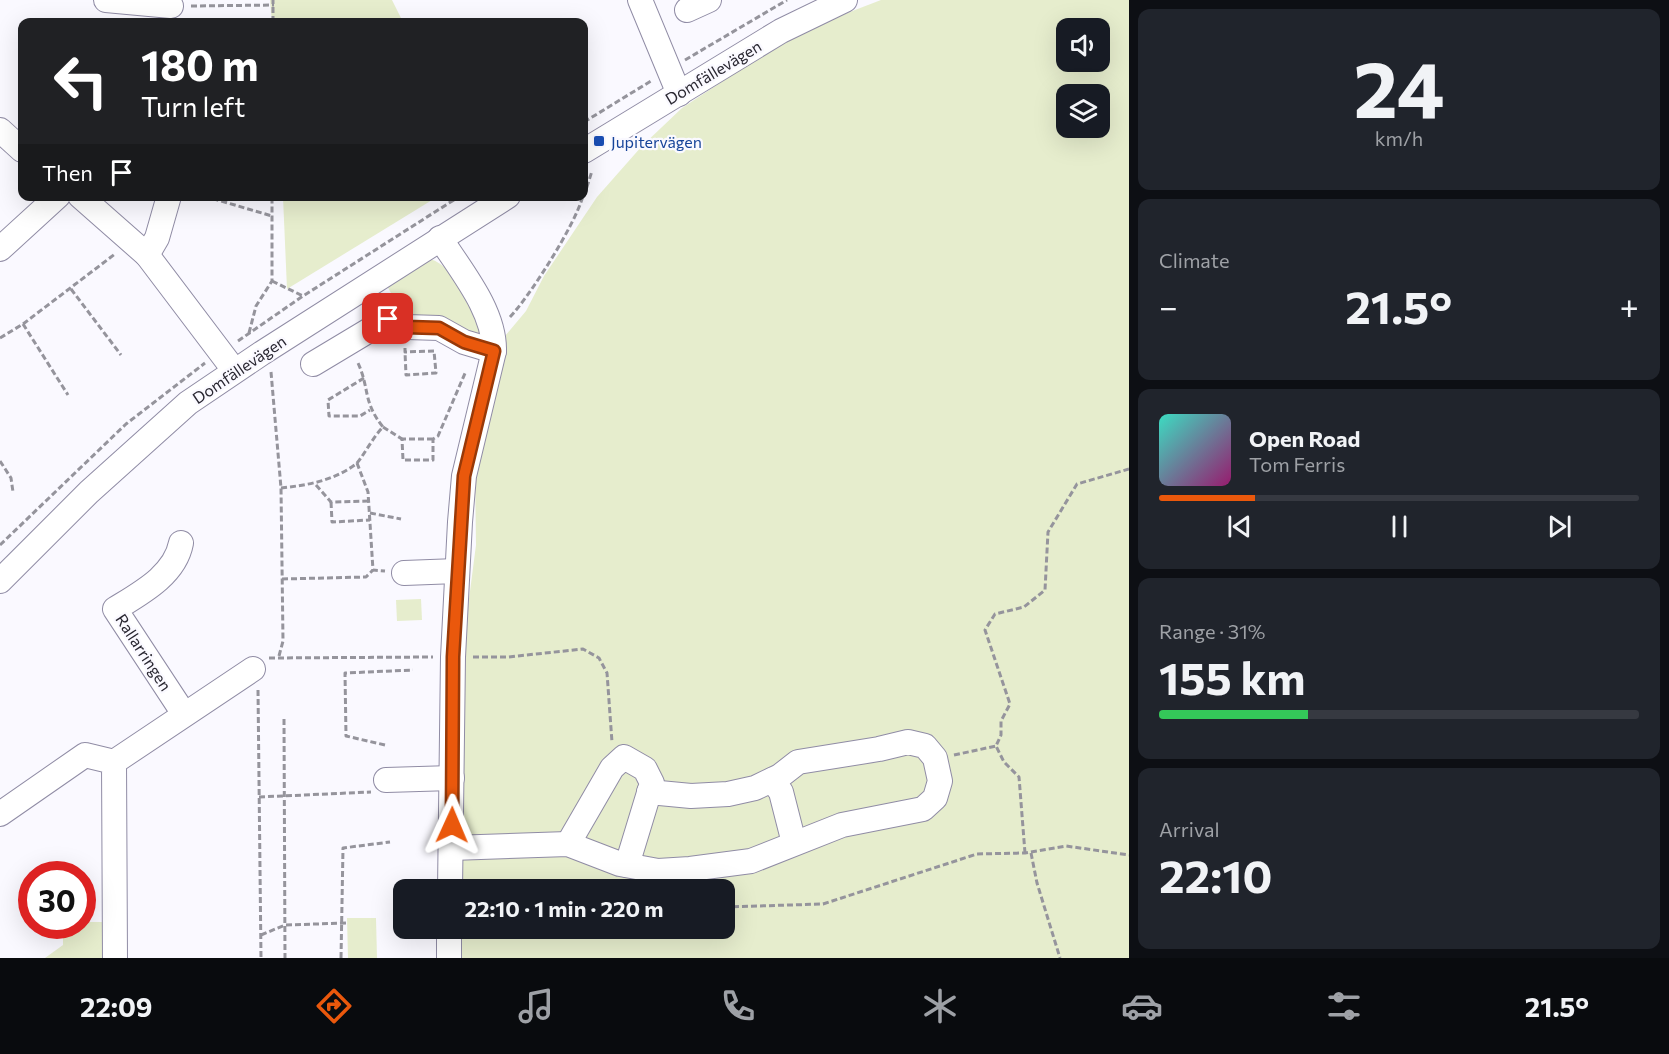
<!DOCTYPE html>
<meta charset="utf-8">
<style>
:root{--surface:#171b24;--page:#20242c;--text:#f1f3f6;--muted:#9ea1a6;--line:#363941;--accent:#ea580c}
body{margin:0;font-family:Commissioner,sans-serif;background:var(--page);color:var(--text);height:100vh;display:flex;flex-direction:column;font-size:22px;white-space:nowrap}
*{box-sizing:border-box;margin:0}
p{font-size:20px;color:var(--muted)}
.icon{flex:none;width:33px;height:33px;fill:none;stroke:currentColor;stroke-width:2;stroke-linecap:round;stroke-linejoin:round}
.map{position:relative;flex:1;overflow:hidden}
.side{display:flex;flex-direction:column;gap:9px;padding:9px;background:#0d0f14;width:540px}
.side>*{flex:none}
.hud{position:absolute;left:18px;top:18px;width:570px;height:183px;border-radius:12px;box-shadow:0 6px 24px #0002;background:#202124;color:#fff;overflow:hidden}
.fabs{position:absolute;left:1056px;top:18px;display:grid;gap:12px}
.fabs a{display:grid;place-items:center;width:54px;height:54px;border-radius:12px;background:var(--surface);box-shadow:0 6px 24px #0002;font-size:30px}
.speed{position:absolute;left:18px;top:861px;display:flex;gap:12px;font-size:30px;font-weight:700;text-align:center}
.speed>*{display:grid;place-content:center;width:78px;height:78px;border-radius:50%;background:var(--surface);box-shadow:0 6px 24px #0002;line-height:1}
.speed .limit{border:9px solid #d22;background:#fff;color:#111}
.pin{position:absolute;display:grid;place-items:center;width:51px;height:51px;color:#fff;margin:-26px;border-radius:12px;box-shadow:0 3px 9px #0006}
.me{position:absolute;width:66px;margin:-33px;rotate:1deg;stroke-linejoin:round;filter:drop-shadow(0 0 4px #0008)}
.turn{display:flex;align-items:center;gap:21px;height:126px;padding:0 24px;font-size:27px}
.turn .icon{width:78px;height:78px;stroke-width:2.5}
.turn b{display:block;font-size:42px;line-height:51px}
.then{display:flex;align-items:center;height:57px;padding:0 24px;background:#0003;gap:12px;font-size:22px}
.big{font-size:45px;font-weight:700;line-height:1.1}
.side .card{flex:1;display:flex;flex-direction:column;justify-content:center;gap:9px;min-width:0;padding:0 21px;border-radius:12px;background:var(--page)}
.side .dial{align-items:center;gap:0}
.dial b{font-size:78px;line-height:1}
.song{display:flex;align-items:center;gap:18px}
.cover{width:72px;height:72px;border-radius:9px;background:linear-gradient(135deg,hsl(170 70% 55%),hsl(320 70% 35%))}
.played{height:6px;border-radius:3px;background:linear-gradient(90deg,var(--accent) 20%,var(--line) 20%)}
.keys{display:flex;justify-content:space-around;direction:ltr}
.heat{display:flex;justify-content:space-between;align-items:center;font-size:33px;direction:ltr}
.charge{height:9px;border-radius:4px;background:linear-gradient(90deg,#34c759 31%,var(--line) 0)}
.trip{position:absolute;left:393px;top:879px;width:342px;height:60px;border-radius:12px;background:var(--surface);box-shadow:0 6px 24px #0002;font-weight:700;line-height:60px;text-align:center}
.tab-bar{display:flex;height:96px;justify-content:space-around;align-items:center;background:#090b0e;color:var(--muted)}
.tab-bar .icon{width:42px;height:42px}
.tab-bar .on{color:var(--accent)}
.tab-bar b{font-size:27px;color:var(--text)}
main{display:flex;flex:1;min-height:0}
.map>svg:first-child{display:block}
.green{fill:#e6edcd;fill-rule:evenodd}
.lines{fill:none;stroke-linecap:round;stroke-linejoin:round}
.minor-casing{stroke:#908ca5;stroke-width:26}
.path{stroke:#95949c;stroke-width:3;stroke-dasharray:6 3;stroke-linecap:butt}
.minor{stroke:#fff;stroke-width:24}
.route-casing{stroke:#983908;stroke-width:15}
.route{stroke:#ea580c;stroke-width:10}
.transit-dot{fill:#1a4fb4;stroke:#faf9ff;stroke-width:2}
.labels{text-anchor:middle;dominant-baseline:central;stroke-width:4.5;stroke-linejoin:round;paint-order:stroke}
.street-label{font-size:16px;fill:#292731;stroke:#faf9ff}
.transit-label{font-size:16px;fill:#164399;stroke:#faf9ff;text-anchor:start}
</style>
<main>
<div class="map">
<svg width="1129" height="958" viewBox="0 0 1129 958">
<rect width="100%" height="100%" fill="#faf9ff"/>
<g class="green">
<polygon points="270,0 392,0 403,22 272,22"/>
<path d="M881,0H1129V958H459V929L724,928V890L459,889L463,645L476,545L475,470L502,369L505,336L526,311L544,276L597,197L642,146L682,108L776,46L829,20ZM1066,28H1100V62H1066ZM1066,94H1100V128H1066Z"/>
<polygon points="283,197 283,196 437,197 287,289"/>
<path d="M430,259C456,266 477,313 481,337L406,319L387,286Z"/>
<polygon points="421,599 422,620 397,621 396,600"/>
<polygon points="347,918 376,918 377,958 348,958"/>
<polygon points="83,922 107,922 106,958 45,958 63,945 63,926 82,926"/>
</g>
<g class="lines">
<defs>
<g id="minor">
<polyline points="106,0 171,6"/>
<polyline points="640,0 679,94"/>
<polyline points="687,10 709,0"/>
<polyline points="0,130 22,150"/>
<polyline points="584,151 781,31 845,0"/>
<polyline points="80,196 147,255 234,370"/>
<path d="M440,238C461,271 495,311 494,351L464,476L460,522L453,657L450,890"/>
<polyline points="0,249 58,196"/>
<polyline points="147,255 157,238 169,196"/>
<polyline points="313,364 388,319 407,327 439,328 464,342 494,351"/>
<path d="M181,543C175,575 141,593 115,609L184,714"/>
<polyline points="404,573 457,571"/>
<polyline points="0,581 89,492 188,403 262,353 508,196"/>
<polyline points="114,762 253,669"/>
<polyline points="386,780 452,778"/>
<polyline points="772,780 781,792 794,843"/>
<polyline points="0,814 85,755 114,762 115,958"/>
<polyline points="568,844 612,768 624,757 645,769 652,783 627,865"/>
<polyline points="451,848 568,844 620,864 658,871 690,869 751,861 842,825 923,809 935,798 940,781 935,758 925,746 908,742 879,749 798,762 780,776 755,788 728,794 691,796 649,792"/>
<polyline points="449,958 449,928"/>
</g>
</defs>
<use href="#minor" class="minor-casing"/>
<g class="path">
<polyline points="191,6 274,5"/>
<polyline points="273,22 273,0"/>
<polyline points="685,60 787,0"/>
<polyline points="584,122 651,81"/>
<polyline points="204,196 272,216"/>
<polyline points="584,196 592,171"/>
<polyline points="272,281 303,296"/>
<polyline points="71,289 121,355"/>
<path d="M510,317C530,296 575,225 583,196"/>
<polyline points="23,324 68,395"/>
<polyline points="249,333 256,306 272,281 272,196"/>
<polyline points="0,338 23,324 115,254"/>
<polyline points="238,341 303,296 460,196"/>
<polyline points="405,348 405,352 434,351 436,373 406,375 405,352"/>
<polyline points="271,372 281,488 283,641 279,656"/>
<polyline points="364,378 328,400 329,416 360,416 370,410"/>
<polyline points="383,427 402,439"/>
<polyline points="433,439 402,439 403,460 433,460 433,439 438,436 466,371"/>
<polyline points="0,461 11,478 13,492"/>
<polyline points="357,463 368,492 373,570 385,571"/>
<polyline points="316,485 331,502 369,501"/>
<path d="M281,488C308,485 333,481 356,464C361,460 373,437 383,427C362,401 370,387 357,361"/>
<polyline points="331,502 332,522 370,520"/>
<polyline points="370,513 401,519"/>
<polyline points="0,545 126,424 205,363"/>
<polyline points="282,579 366,577 373,570"/>
<polyline points="473,657 508,657 583,649 599,658 607,673 612,742"/>
<polyline points="269,658 433,657"/>
<polyline points="258,690 261,958"/>
<polyline points="284,719 285,958"/>
<polyline points="385,745 346,736 345,673 413,670"/>
<polyline points="954,755 996,746"/>
<polyline points="259,797 371,792"/>
<polyline points="1025,853 1019,777 1004,762 996,746 1001,735 1001,721 1010,704 985,630 995,614 1024,607 1045,590 1048,532 1077,484 1129,469"/>
<polyline points="1031,853 1037,883 1060,958"/>
<polyline points="724,907 823,904 977,854 1025,853 1066,846 1129,855"/>
<polyline points="261,935 285,925 347,923"/>
<polyline points="341,958 343,848 390,842"/>
</g>
<use href="#minor" class="minor"/>
</g>
<g class="lines">
<defs>
<polyline id="route" points="388,319 406,327 439,328 464,342 494,351 464,476 453,657 452,825"/>
</defs>
<use href="#route" class="route-casing"/>
<use href="#route" class="route"/>
</g>
<rect class="transit-dot" x="593" y="135" width="12" height="12" rx="3"/>
<g class="labels">
<g class="street-label">
<text transform="translate(713 72) rotate(-31)">Domfällevägen</text>
<text transform="translate(239 369) rotate(-34)">Domfällevägen</text>
<text transform="translate(144 652) rotate(57)">Rallarringen</text>
</g>
<g class="transit-label">
<text x="611" y="141">Jupitervägen</text>
</g>
</g>
</svg>
<div class="fabs">
<a><svg class="icon" aria-label="sound" viewBox="0 0 24 24"><path d="M4 9h4l5-4v14l-5-4H4zM17 9q2 3 0 6"/></svg></a>
<a><svg class="icon" aria-label="layers" viewBox="0 0 24 24"><path d="M12 4l9 5-9 5-9-5zM3 14l9 5 9-5"/></svg></a>
</div>
<div class="speed"><div class="limit">30</div></div>
<div class="pin" style="left:388px;top:319px;background:#d93025"><svg class="icon" aria-label="arrive" viewBox="0 0 24 24"><path d="M6 21V4h12l-3 4 3 4H6"/></svg></div>
<svg class="me" style="left:452px;top:825px" viewBox="-20 -20 40 40"><path d="M0-17L14 15 0 8-14 15z" fill="#ea580c" stroke="#fff" stroke-width="4"/></svg>
<div class="trip">22:10 · 1 min · 220 m</div>
<div class="hud">
<div class="turn"><svg class="icon" aria-label="left" viewBox="0 0 24 24"><path d="M17 20v-9H6M10 6l-5 5 5 5"/></svg><div><b>180 m</b>Turn left</div></div>
<div class="then">Then<svg class="icon" aria-label="arrive" viewBox="0 0 24 24"><path d="M6 21V4h12l-3 4 3 4H6"/></svg></div>
</div>
</div>
<section class="side">
<div class="card dial"><b>24</b><p>km/h</p></div>
<div class="card"><p>Climate</p>
<div class="heat"><a>−</a><b class="big">21.5°</b><a>+</a></div>
</div>
<div class="card">
<div class="song"><i class="cover"></i><div><b>Open Road</b><p>Tom Ferris</p></div></div>
<div class="played"></div>
<div class="keys"><svg class="icon" aria-label="previous" viewBox="0 0 24 24"><path d="M18 5L8 12l10 7zM5 5v14"/></svg><svg class="icon" aria-label="pause" viewBox="0 0 24 24"><path d="M8 5v14M16 5v14"/></svg><svg class="icon" aria-label="next" viewBox="0 0 24 24"><path d="M6 5l10 7-10 7zM19 5v14"/></svg></div>
</div>
<div class="card"><p>Range · 31%</p><b class="big">155 km</b><div class="charge"></div></div>
<div class="card"><p>Arrival</p><b class="big">22:10</b></div>
</section>
</main>
<nav class="tab-bar">
<b>22:09</b>
<svg class="icon on" aria-label="directions" viewBox="0 0 24 24"><path d="M12 3l9 9-9 9-9-9zM9 14v-3h6M13 9l2 2-2 2"/></svg>
<svg class="icon" aria-label="music" viewBox="0 0 24 24"><path d="M9 18V5l10-2v13"/><circle cx="6" cy="18" r="3"/><circle cx="16" cy="16" r="3"/></svg>
<svg class="icon" aria-label="phone" viewBox="0 0 24 24"><path d="M5 4h4l2 5-3 2q2 4 5 5l2-3 5 2v4C11 20 4 13 5 4z"/></svg>
<svg class="icon" aria-label="climate" viewBox="0 0 24 24"><path d="M12 3v18M4 7l16 10M4 17L20 7"/></svg>
<svg class="icon" aria-label="car" viewBox="0 0 24 24"><path d="M5 17H2v-5l4-1 3-4h7l3 4 3 1v5h-3M9 17h6M6 11h13"/><circle cx="7" cy="17" r="2"/><circle cx="17" cy="17" r="2"/></svg>
<svg class="icon" aria-label="filters" viewBox="0 0 24 24"><path d="M4 7h16M4 17h16"/><circle cx="9" cy="7" r="2"/><circle cx="15" cy="17" r="2"/></svg>
<b>21.5°</b>
</nav>
